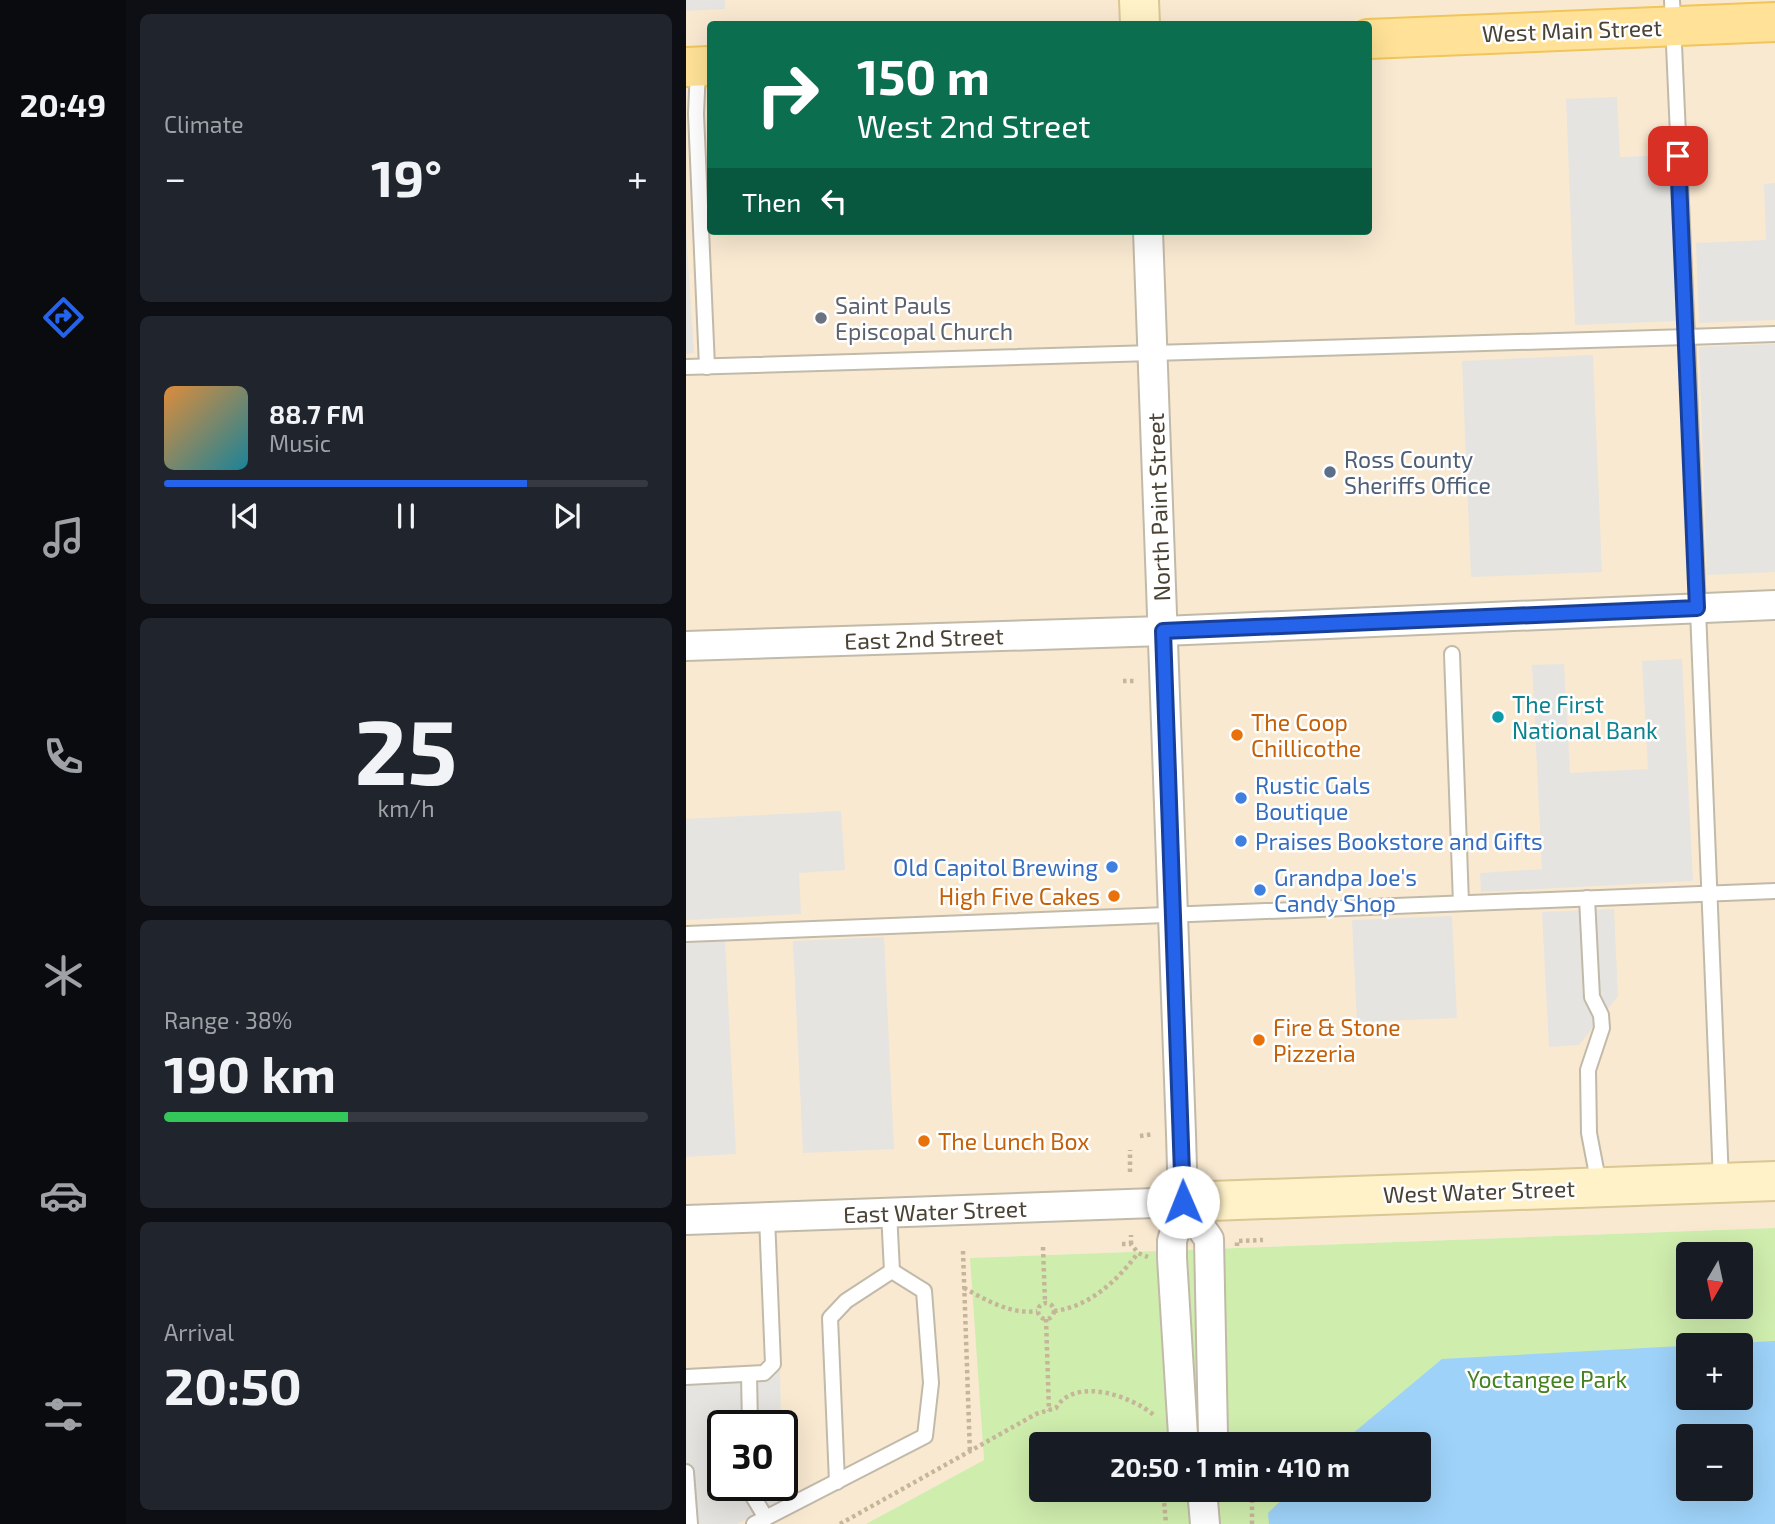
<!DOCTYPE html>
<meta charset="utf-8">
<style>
:root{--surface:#171b24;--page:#20242c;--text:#f1f3f6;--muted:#9ea1a6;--line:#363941;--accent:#2563eb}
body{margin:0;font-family:"Exo 2",sans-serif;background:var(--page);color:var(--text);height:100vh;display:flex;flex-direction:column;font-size:26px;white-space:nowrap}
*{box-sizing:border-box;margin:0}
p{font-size:23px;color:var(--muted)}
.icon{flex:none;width:38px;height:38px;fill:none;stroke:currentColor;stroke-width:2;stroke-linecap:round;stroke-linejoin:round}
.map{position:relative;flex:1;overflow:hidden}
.details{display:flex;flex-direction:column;gap:14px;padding:14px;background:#0d0f14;width:560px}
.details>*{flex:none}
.guide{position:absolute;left:21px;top:21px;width:665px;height:214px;border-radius:7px;box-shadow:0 7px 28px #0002;background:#0b6e4f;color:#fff;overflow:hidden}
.needle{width:46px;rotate:189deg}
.controls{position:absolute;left:990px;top:1242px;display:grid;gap:14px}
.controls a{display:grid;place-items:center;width:77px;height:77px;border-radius:7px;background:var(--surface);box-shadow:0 7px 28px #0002;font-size:35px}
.speed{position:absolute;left:21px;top:1410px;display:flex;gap:14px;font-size:35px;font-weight:700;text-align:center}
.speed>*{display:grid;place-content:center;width:91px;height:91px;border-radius:50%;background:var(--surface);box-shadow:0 7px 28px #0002;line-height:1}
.speed .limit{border:4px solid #111;border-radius:10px;background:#fff;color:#111}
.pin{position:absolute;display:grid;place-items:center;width:60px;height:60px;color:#fff;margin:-30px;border-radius:14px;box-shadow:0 4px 10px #0006}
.me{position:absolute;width:77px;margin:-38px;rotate:359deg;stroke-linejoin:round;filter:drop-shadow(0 0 5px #0008)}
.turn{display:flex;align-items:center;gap:24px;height:147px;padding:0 35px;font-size:32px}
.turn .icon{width:91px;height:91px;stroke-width:2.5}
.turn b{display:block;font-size:49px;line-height:60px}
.then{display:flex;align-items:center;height:66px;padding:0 35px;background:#0003;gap:14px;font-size:26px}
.big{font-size:52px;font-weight:700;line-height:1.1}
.details .tile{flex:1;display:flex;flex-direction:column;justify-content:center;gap:10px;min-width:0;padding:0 24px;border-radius:10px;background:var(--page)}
.details .dial{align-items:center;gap:0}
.dial b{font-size:91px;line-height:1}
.song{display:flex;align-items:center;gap:21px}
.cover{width:84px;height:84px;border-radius:10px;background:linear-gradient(135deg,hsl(30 70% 55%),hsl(190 70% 35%))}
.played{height:7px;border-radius:4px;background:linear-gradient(90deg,var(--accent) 75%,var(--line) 75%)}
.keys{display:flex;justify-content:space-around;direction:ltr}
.heat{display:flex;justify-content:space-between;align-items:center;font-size:38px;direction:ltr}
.charge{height:10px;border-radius:5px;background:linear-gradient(90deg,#34c759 38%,var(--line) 0)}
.trip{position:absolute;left:343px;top:1432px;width:402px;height:70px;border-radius:7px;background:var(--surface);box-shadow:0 7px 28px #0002;font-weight:700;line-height:70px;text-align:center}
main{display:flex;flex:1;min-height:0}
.tab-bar{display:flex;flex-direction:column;width:126px;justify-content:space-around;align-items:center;background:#090b0e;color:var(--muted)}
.tab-bar .icon{width:49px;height:49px}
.tab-bar .active{color:var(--accent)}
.tab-bar b{font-size:32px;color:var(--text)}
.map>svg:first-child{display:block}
.commercial{fill:#f9e9d1;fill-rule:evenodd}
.green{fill:#cfedad;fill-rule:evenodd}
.parking{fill:#e6e4e0}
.water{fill:#9ed2f8;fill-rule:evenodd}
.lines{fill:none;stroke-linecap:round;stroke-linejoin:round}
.lane-casing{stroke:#c2baa9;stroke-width:18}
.street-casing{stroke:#c2baa9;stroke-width:32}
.secondary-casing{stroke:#dac793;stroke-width:42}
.primary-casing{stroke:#f0c55b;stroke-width:42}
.path{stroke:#c5b699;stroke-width:4.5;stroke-dasharray:3.5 3.5;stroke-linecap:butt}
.lane{stroke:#fff;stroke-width:14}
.street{stroke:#fff;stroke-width:28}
.secondary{stroke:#fff2c8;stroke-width:38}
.primary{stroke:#ffe297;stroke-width:38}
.route-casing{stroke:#184099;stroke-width:18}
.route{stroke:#2563eb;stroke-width:12}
.worship-dot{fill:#6b7280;stroke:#fff;stroke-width:2.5}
.service-dot{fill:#5c6f8a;stroke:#fff;stroke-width:2.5}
.culture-dot{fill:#0f9aa8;stroke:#fff;stroke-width:2.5}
.food-dot{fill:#e8710a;stroke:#fff;stroke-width:2.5}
.shop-dot{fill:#3f7fe0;stroke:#fff;stroke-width:2.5}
.labels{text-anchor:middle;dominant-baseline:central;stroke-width:5;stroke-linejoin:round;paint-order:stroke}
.street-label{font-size:23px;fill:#4a4235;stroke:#fff}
.worship-label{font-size:23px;fill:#5b616d;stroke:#fff;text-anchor:start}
.service-label{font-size:23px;fill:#4e5e75;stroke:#fff;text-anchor:start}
.culture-label{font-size:23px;fill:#0d838f;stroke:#fff;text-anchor:start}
.food-label{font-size:23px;fill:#c56008;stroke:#fff;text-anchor:start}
.shop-label{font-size:23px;fill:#366cbe;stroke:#fff;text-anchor:start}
.park-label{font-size:23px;fill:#458222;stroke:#fff}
</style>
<main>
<nav class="tab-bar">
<b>20:49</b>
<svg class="icon active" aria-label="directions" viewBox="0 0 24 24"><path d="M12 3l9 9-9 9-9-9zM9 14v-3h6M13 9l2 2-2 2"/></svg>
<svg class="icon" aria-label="music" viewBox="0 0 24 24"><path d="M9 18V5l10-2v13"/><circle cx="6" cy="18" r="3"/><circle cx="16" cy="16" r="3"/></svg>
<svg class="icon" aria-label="phone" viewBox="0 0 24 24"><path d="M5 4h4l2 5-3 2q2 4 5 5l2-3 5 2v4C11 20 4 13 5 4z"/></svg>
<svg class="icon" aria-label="climate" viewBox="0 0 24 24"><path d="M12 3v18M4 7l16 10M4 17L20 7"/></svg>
<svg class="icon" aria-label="car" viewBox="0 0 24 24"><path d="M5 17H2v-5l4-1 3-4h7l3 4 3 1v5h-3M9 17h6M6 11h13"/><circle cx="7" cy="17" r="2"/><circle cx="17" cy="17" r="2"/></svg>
<svg class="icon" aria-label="filters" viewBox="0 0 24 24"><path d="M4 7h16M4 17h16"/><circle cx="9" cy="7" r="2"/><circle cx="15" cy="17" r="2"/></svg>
</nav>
<section class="details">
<div class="tile"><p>Climate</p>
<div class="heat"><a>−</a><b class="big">19°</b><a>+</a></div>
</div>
<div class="tile">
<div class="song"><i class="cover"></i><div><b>88.7 FM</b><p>Music</p></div></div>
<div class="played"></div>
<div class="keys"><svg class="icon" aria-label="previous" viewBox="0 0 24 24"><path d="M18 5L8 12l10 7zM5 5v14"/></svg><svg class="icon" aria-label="pause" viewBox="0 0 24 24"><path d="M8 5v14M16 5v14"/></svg><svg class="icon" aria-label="next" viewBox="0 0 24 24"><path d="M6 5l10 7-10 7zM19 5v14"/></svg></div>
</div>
<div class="tile dial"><b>25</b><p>km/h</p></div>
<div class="tile"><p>Range · 38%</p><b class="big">190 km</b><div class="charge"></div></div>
<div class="tile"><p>Arrival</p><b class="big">20:50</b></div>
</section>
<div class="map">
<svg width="1089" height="1524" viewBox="0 0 1089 1524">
<rect width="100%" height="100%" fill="#f5f1e8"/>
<path class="commercial" d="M0,0H1089V1228L285,1258L298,1460L180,1524H0ZM24,24H682V231H24ZM37,1426H96V1486H37Z"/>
<path class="green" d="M1089,1228V1524H180L298,1460L284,1258ZM1003,1255H1055V1307H1003ZM1003,1346H1055V1398H1003ZM1003,1437H1055V1489H1003ZM355,1444H733V1489H355Z"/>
<g class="parking">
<polygon points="0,0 39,0 39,9 0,11"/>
<polygon points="931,97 934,157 985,155 991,321 889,325 880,99"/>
<polygon points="1089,183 1089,320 1013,323 1010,243 1080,240 1078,184"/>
<polygon points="0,230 8,353 0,354"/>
<polygon points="1089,344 1089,572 1021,575 1013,347"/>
<polygon points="907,355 916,572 785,577 776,361"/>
<polygon points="996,659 1007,881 795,892 794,873 856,869 846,665 878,664 884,773 962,769 956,661"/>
<polygon points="155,811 159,870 113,873 115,914 0,920 0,819"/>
<polygon points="928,909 932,996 893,1045 863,1047 856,912"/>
<polygon points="766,916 771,1018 671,1022 666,920"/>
<polygon points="198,937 208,1149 117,1153 107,941"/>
<polygon points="39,940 50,1154 0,1157 0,942"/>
<polygon points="94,1368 95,1426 37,1426 37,1486 96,1486 96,1474 97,1501 51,1524 0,1524 0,1370"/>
</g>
<path class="water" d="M1089,1341V1524H583L582,1513L607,1489H733V1444H654L756,1359ZM1003,1346H1055V1398H1003ZM1003,1437H1055V1489H1003Z"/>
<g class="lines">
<defs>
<g id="lane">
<polyline points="12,68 10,114 21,367"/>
<polyline points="0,367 1001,337 986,0"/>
<polyline points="766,654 775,903"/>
<polyline points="901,898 906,997 915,1015 916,1028 902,1070 903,1133 913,1185"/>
<polyline points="0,934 1089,891"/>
<polyline points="1035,1181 1001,337 1089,334"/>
<polyline points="203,1212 206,1271"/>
<polyline points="63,1374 64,1426"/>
<polyline points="0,1377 78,1373 87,1364 81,1217"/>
<polyline points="0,1472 4,1524"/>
<polyline points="151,1482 144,1318 160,1301 206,1271"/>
<polyline points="65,1486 65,1493 80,1518"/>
<polyline points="68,1524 239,1436 245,1383 238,1291 206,1271"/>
</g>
<g id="street">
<polyline points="462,231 495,1134 497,1202 486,1241 486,1258 497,1435 501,1444"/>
<polyline points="0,646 477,631 1089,605"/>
<polyline points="497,1202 523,1239 527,1435 525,1444"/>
<polyline points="0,1220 497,1202"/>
<polyline points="516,1489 519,1524"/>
</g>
<g id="secondary">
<polyline points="453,0 454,24"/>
<polyline points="497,1202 1089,1181"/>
</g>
<g id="primary">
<polyline points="682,39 1089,22"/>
<polyline points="0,67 24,66"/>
</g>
</defs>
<use href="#lane" class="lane-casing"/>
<use href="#street" class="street-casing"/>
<use href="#secondary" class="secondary-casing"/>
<use href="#primary" class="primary-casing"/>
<g class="path">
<polyline points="437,681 451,681"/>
<polyline points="454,1136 467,1134"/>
<polyline points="444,1172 444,1150"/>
<polyline points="436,1244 445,1244 452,1253 462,1257"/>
<polyline points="445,1244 445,1235"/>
<polyline points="551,1246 551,1241 577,1240"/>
<polyline points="357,1247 359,1302"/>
<polyline points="277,1251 284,1454"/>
<path d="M278,1288C300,1300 325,1315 351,1311"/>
<circle cx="360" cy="1311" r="8"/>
<path d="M368,1311C403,1307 431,1281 452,1253"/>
<polyline points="360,1319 363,1411"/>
<polyline points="477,1489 480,1524"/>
<path d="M154,1524L350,1414L370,1408C389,1376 446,1396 469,1416"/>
<polyline points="566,1524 566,1496 572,1489"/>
</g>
<use href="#lane" class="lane"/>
<use href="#street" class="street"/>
<use href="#secondary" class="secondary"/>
<use href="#primary" class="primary"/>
</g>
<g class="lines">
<defs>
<polyline id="route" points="497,1202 477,631 1011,608 992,156"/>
</defs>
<use href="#route" class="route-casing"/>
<use href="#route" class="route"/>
</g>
<circle class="worship-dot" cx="135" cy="318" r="7"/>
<circle class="service-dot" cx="644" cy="472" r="7"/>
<circle class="culture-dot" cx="812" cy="717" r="7"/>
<g class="food-dot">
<circle cx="551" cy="735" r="7"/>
<circle cx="428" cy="896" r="7"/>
<circle cx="573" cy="1040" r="7"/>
<circle cx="238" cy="1141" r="7"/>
</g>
<g class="shop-dot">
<circle cx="555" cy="798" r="7"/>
<circle cx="555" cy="841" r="7"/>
<circle cx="426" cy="867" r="7"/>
<circle cx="574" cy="890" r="7"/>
</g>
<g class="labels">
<g class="street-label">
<text transform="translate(886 30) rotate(-2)">West Main Street</text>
<text transform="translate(472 507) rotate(-92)">North Paint Street</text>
<text transform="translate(238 638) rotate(-2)">East 2nd Street</text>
<text transform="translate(793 1191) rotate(-2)">West Water Street</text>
<text transform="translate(249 1211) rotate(-2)">East Water Street</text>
</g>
<g class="worship-label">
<text x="149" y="305">Saint Pauls<tspan x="149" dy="26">Episcopal Church</tspan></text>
</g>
<g class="service-label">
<text x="658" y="459">Ross County<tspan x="658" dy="26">Sheriffs Office</tspan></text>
</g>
<g class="culture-label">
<text x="826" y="704">The First<tspan x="826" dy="26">National Bank</tspan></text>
</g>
<g class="food-label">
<text x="565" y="722">The Coop<tspan x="565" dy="26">Chillicothe</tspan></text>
<text x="414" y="896" text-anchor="end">High Five Cakes</text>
<text x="587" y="1027">Fire &amp; Stone<tspan x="587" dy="26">Pizzeria</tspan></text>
<text x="252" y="1141">The Lunch Box</text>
</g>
<g class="shop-label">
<text x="569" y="785">Rustic Gals<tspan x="569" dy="26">Boutique</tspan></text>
<text x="569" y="841">Praises Bookstore and Gifts</text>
<text x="412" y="867" text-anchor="end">Old Capitol Brewing</text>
<text x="588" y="877">Grandpa Joe's<tspan x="588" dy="26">Candy Shop</tspan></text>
</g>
<g class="park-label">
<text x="861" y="1379">Yoctangee Park</text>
</g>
</g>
</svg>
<div class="controls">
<a><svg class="needle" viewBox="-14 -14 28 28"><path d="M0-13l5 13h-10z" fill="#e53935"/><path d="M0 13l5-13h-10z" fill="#9ea1a6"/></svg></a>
<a>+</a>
<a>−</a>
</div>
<div class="speed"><div class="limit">30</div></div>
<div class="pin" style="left:992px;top:156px;background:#d93025"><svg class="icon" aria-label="arrive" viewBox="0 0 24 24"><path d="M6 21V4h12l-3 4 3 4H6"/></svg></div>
<svg class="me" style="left:497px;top:1202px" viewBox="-20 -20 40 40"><circle r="19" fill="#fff"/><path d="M0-13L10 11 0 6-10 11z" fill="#2563eb"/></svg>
<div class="trip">20:50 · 1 min · 410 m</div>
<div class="guide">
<div class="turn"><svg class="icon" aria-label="right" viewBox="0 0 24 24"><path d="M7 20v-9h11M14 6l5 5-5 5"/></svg><div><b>150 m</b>West 2nd Street</div></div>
<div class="then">Then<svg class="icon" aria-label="left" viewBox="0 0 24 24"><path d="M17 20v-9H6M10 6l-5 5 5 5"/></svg></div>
</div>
</div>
</main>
